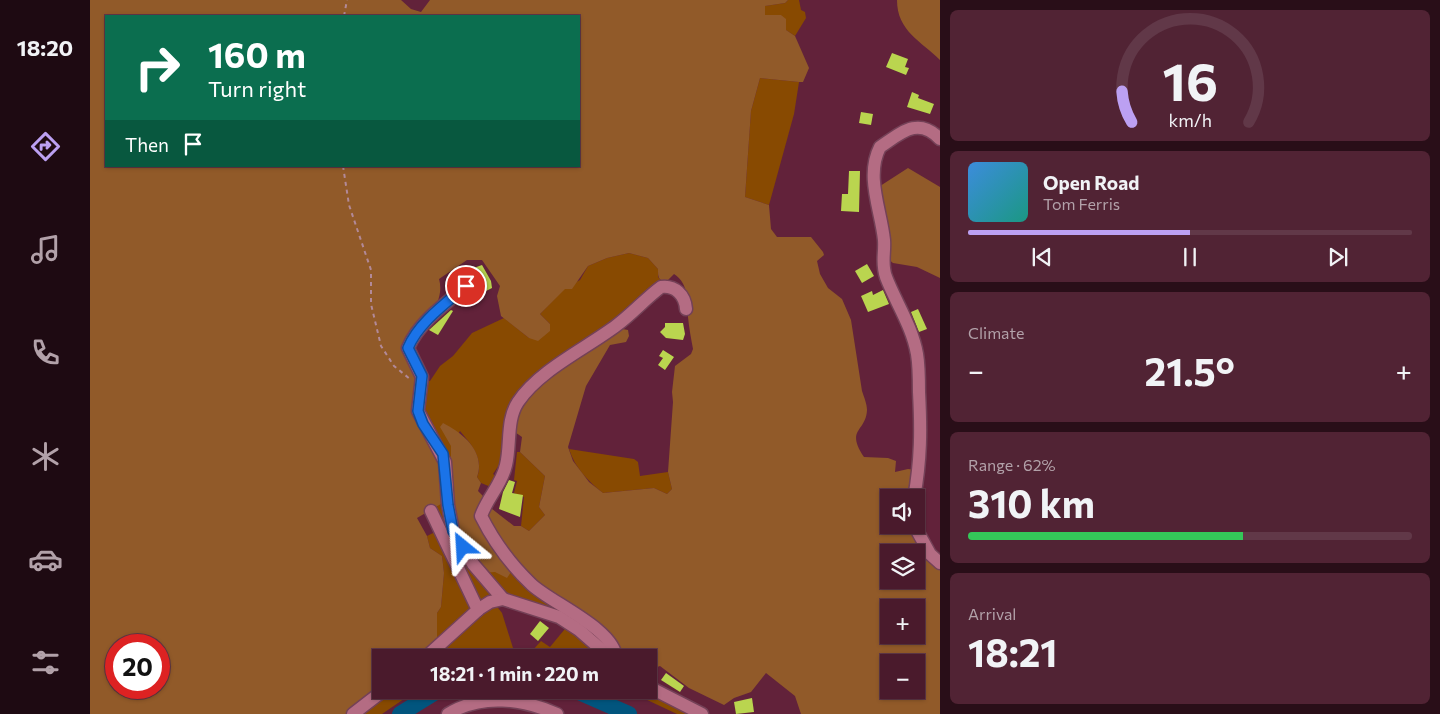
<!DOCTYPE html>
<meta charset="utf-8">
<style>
:root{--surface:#4a1a2c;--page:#512334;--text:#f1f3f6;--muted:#b2a1a9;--line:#613848;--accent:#bca0f2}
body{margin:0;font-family:Commissioner,sans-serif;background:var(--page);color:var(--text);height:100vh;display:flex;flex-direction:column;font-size:19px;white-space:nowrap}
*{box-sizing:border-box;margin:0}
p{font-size:16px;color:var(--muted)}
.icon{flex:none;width:28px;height:28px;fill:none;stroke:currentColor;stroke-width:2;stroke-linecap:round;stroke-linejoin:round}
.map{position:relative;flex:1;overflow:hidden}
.sheet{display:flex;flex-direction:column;gap:10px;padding:10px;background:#290e18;width:500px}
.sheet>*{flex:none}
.guide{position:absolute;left:15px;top:15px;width:475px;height:152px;border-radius:0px;box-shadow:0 1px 4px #0004,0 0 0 1px var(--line);background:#0b6e4f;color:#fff;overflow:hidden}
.tools{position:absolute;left:790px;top:489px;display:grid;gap:10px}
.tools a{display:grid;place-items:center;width:45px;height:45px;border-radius:0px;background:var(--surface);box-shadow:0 1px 4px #0004,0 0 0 1px var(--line);font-size:25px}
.speed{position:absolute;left:15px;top:634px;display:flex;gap:10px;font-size:25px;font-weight:700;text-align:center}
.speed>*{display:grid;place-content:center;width:65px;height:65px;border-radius:50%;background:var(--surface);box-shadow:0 1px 4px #0004,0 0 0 1px var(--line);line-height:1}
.speed .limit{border:8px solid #d22;background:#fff;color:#111}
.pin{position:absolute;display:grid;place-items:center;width:42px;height:42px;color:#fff;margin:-21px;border:2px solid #fff;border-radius:50%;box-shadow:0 1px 5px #0007}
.me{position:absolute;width:55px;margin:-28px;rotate:333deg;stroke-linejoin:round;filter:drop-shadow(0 0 4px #0008)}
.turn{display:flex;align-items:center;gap:18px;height:105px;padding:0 20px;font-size:22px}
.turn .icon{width:65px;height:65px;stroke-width:2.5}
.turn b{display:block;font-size:35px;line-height:42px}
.then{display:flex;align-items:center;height:48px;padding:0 20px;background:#0003;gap:10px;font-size:19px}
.big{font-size:38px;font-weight:700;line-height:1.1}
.sheet .tile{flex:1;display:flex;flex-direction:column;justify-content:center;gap:8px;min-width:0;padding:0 18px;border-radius:8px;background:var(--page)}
.sheet .dial{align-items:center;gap:0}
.dial svg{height:130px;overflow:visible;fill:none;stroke:var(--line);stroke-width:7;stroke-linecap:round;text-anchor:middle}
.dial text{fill:var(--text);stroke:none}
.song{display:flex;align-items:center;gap:15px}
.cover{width:60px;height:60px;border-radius:8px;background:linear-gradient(135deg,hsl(210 70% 55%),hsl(170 70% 35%))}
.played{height:5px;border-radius:2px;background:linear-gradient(90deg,var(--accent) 50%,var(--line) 50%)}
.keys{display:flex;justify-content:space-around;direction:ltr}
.heat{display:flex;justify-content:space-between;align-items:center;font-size:28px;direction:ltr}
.charge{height:8px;border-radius:4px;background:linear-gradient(90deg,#34c759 62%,var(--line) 0)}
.trip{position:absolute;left:282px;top:649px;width:285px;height:50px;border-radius:0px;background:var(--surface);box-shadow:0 1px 4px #0004,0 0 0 1px var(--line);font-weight:700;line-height:50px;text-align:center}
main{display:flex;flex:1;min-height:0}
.menu{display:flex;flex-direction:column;width:90px;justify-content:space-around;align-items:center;background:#1e0a12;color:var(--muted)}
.menu .icon{width:35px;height:35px}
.menu .on{color:var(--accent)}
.menu b{font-size:22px;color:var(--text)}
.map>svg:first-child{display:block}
.green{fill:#884a01}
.forest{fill:#915a29;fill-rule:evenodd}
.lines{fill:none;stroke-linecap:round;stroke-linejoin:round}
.river{stroke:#02557e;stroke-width:16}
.building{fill:#bad54f}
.minor-casing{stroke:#744157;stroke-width:15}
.path{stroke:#b28998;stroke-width:2;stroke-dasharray:4 4;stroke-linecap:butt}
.minor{stroke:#b46c83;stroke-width:12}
.route-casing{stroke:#114b97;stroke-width:12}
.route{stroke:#1a73e8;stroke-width:9}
</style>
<main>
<nav class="menu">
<b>18:20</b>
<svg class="icon on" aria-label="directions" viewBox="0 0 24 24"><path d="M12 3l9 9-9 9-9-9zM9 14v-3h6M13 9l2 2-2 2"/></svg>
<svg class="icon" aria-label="music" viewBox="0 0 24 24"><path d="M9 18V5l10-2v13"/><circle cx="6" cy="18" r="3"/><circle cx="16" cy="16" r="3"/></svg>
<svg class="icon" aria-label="phone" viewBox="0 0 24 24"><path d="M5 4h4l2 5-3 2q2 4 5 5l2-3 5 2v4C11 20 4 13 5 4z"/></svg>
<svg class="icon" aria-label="climate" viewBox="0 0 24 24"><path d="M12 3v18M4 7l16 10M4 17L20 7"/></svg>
<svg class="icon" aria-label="car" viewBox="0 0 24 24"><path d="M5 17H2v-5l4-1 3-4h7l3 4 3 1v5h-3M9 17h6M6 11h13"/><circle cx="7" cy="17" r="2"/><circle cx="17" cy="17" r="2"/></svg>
<svg class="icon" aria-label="filters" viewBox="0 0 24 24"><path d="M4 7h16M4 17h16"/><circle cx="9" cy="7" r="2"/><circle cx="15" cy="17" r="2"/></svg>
</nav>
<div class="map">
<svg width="850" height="714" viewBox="0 0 850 714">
<rect width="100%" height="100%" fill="#62223a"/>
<g class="green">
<polygon points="698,0 709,0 711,10 715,12 716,18 705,36 696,30 691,15 675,15 675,6 695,3"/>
<polygon points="670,78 709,82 704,114 679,205 655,197 661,111"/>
<path d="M539,253L558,258L568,269V277L571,280L566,288L448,378L411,462L403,474L409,479L401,487L391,483L387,477C394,459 382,445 370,431L361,446V457L357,459L332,420L334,381H340L350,366L363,356L382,333L414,318L439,338L460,324L450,314L475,288L490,280L498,266L517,258Z"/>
<path d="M479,449L544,459L548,462L550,476L578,472L582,489L577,494L564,488L513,493C498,481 485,468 479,449Z"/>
<polygon points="427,452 430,452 455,476 449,507 455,515 439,531 431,526 434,497 424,493 427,481 424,480"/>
<polygon points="356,501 406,596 393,603 386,600 343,507"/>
<polygon points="347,531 381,604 381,612 347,643 347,613 351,607 354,573 352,556 340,548 337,536"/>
<polygon points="423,569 491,628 416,596 391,573"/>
<polygon points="405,604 412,613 423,648 442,651 451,641 460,647 479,624 519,657 427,657 423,652 423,657 338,658"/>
<polygon points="299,690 327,690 292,714 268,714"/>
<polygon points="529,690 559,690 609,714 587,714 553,698 551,700"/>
</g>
<g class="forest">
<path d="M0,0H311L321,9L331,12L340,0H698L695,3L675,6V15H691L696,19V30L705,36L719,68L713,82H709L670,78L661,111L655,197L679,205L681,229L687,237H721L733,252L734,255L727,261L730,274L738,288L752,299L761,320L772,391C774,397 777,404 777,410C776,432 755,429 774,457L798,458L806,461L805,472L818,469L826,470L821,497L799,498V525H822L850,565V714H711L705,696L676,673L661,692L644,698L634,705L599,688L570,666L559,670V658L530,657L443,584L393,516L397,505L424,526H431L439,531L455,515L449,507L455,476L430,452L432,437L422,430L436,394L527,328L538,330L539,336L536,342L520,345L496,386L478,447L483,461L499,482L513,493L564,488L577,494L582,489L578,472L583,402L582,392L585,366L601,354L603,349C601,338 599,328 598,317C596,300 600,285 584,274L576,282C568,280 568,277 568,269L558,258L539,253L517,258L498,266L482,289H475L450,314L460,324V331L448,341L439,338L411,316L407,296L410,286L392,260H377L349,279C356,303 333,324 319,341L328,369L327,398L349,451L356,501L327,518L337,536L340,548L352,556L354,573L351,607L347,613V643L331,657L291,658V689L258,714H0ZM16,16H489V166H16ZM799,552H826V580H799ZM799,608H826V635H799ZM26,645H69V688H26ZM799,662H826V690H799Z"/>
<path d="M807,0H850V60C831,41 807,31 807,0Z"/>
<polygon points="818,168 850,187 850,278 827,267 803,263 797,258 787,188"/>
<path d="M353,423C373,433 396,452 387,477L391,483L388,491L394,497L389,516L423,569L417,578L405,572L391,573L368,538L357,459L361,457V446L350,427Z"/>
</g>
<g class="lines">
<g class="river">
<polyline points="484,690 539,714"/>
<polyline points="310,714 349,690"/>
</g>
</g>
<g class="building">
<polygon points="802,53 818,59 815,67 819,68 816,75 796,67"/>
<polygon points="822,92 829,95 828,98 844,104 840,114 817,107"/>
<polygon points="771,112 783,114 781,125 769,123"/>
<polygon points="759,171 770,171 769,212 751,211 752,194 758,194"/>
<polygon points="777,264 784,276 772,283 765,271"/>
<polygon points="392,265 401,281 402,288 390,294 381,269"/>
<polygon points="793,290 799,304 778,312 771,296 782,291 783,295"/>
<polygon points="828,309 837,329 829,332 821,312"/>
<polygon points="361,310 363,311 348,335 339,330"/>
<polygon points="575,323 593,323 595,334 593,340 576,338 570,332 575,327"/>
<polygon points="573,350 584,357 575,370 568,365 573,358 569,356"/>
<polygon points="419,480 425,482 422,493 433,495 430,517 409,509 413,492"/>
<polygon points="450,621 459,628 448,641 440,634"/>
<polygon points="576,673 594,686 590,692 571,680"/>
<polygon points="662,698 664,712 646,714 644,702"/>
</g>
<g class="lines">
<defs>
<g id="minor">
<path d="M377,286C356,303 328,323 318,348L332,377L328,411L355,462L358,505L363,531L383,564L413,599"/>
<path d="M824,498C831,460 831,429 829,392C829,379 829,366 827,354C822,326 806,303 796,277C791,263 795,254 794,240C791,210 775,176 790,147C811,133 828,116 850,139"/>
<polyline points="341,511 388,610"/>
<polyline points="824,525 840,554 850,563"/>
<polyline points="335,658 389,609 400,602 413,599 469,617 489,630 521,658"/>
<path d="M526,658C525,629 459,602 441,584C420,564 404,542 391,516C397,498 412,484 416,465C421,445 416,420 428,402C449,370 497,348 527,325C543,313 555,299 571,287C585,285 595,295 596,309"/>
<polyline points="559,687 612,714"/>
<polyline points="263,714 294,690"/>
<path d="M358,714C392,693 433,699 467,714"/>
</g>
</defs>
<use href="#minor" class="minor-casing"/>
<g class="path">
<polyline points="254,16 257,0"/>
<polyline points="253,166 259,205 281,270 281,304 291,346 304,366 320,379"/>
</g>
<use href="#minor" class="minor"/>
</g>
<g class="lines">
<defs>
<path id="route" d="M373,547L363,531L358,505L353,454L333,424L328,411L332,376L318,348C328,323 356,303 376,286"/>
</defs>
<use href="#route" class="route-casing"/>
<use href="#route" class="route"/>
</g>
</svg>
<div class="tools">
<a><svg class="icon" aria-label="sound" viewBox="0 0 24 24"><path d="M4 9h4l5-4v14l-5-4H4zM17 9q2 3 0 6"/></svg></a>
<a><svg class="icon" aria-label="layers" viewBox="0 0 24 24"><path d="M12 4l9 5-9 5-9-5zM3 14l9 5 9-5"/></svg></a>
<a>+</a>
<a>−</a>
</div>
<div class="speed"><div class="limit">20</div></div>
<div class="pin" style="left:376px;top:286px;background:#d93025"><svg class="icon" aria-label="arrive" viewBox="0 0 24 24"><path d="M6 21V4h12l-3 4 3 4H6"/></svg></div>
<svg class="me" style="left:373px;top:547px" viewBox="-20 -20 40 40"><path d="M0-17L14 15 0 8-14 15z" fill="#1a73e8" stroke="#fff" stroke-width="4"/></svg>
<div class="trip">18:21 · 1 min · 220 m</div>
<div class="guide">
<div class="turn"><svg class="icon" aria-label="right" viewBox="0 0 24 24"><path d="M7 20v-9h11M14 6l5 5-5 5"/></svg><div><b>160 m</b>Turn right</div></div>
<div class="then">Then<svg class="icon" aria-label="arrive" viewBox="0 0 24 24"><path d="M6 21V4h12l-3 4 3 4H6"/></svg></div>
</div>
</div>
<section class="sheet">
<div class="tile dial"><svg viewBox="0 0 100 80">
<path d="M14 69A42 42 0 1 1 86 69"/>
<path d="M14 69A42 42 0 0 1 8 50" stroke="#bca0f2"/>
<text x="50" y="56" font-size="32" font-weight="700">16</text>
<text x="50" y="72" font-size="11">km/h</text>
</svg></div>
<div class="tile">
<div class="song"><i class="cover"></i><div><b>Open Road</b><p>Tom Ferris</p></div></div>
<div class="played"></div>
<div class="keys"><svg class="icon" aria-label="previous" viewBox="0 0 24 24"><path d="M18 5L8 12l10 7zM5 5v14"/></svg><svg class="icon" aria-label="pause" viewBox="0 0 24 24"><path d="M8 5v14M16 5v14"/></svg><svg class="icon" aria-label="next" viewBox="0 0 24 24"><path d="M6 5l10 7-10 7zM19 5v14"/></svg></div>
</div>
<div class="tile"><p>Climate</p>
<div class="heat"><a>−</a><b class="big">21.5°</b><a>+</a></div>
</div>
<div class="tile"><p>Range · 62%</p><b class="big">310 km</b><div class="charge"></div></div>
<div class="tile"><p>Arrival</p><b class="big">18:21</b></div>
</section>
</main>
